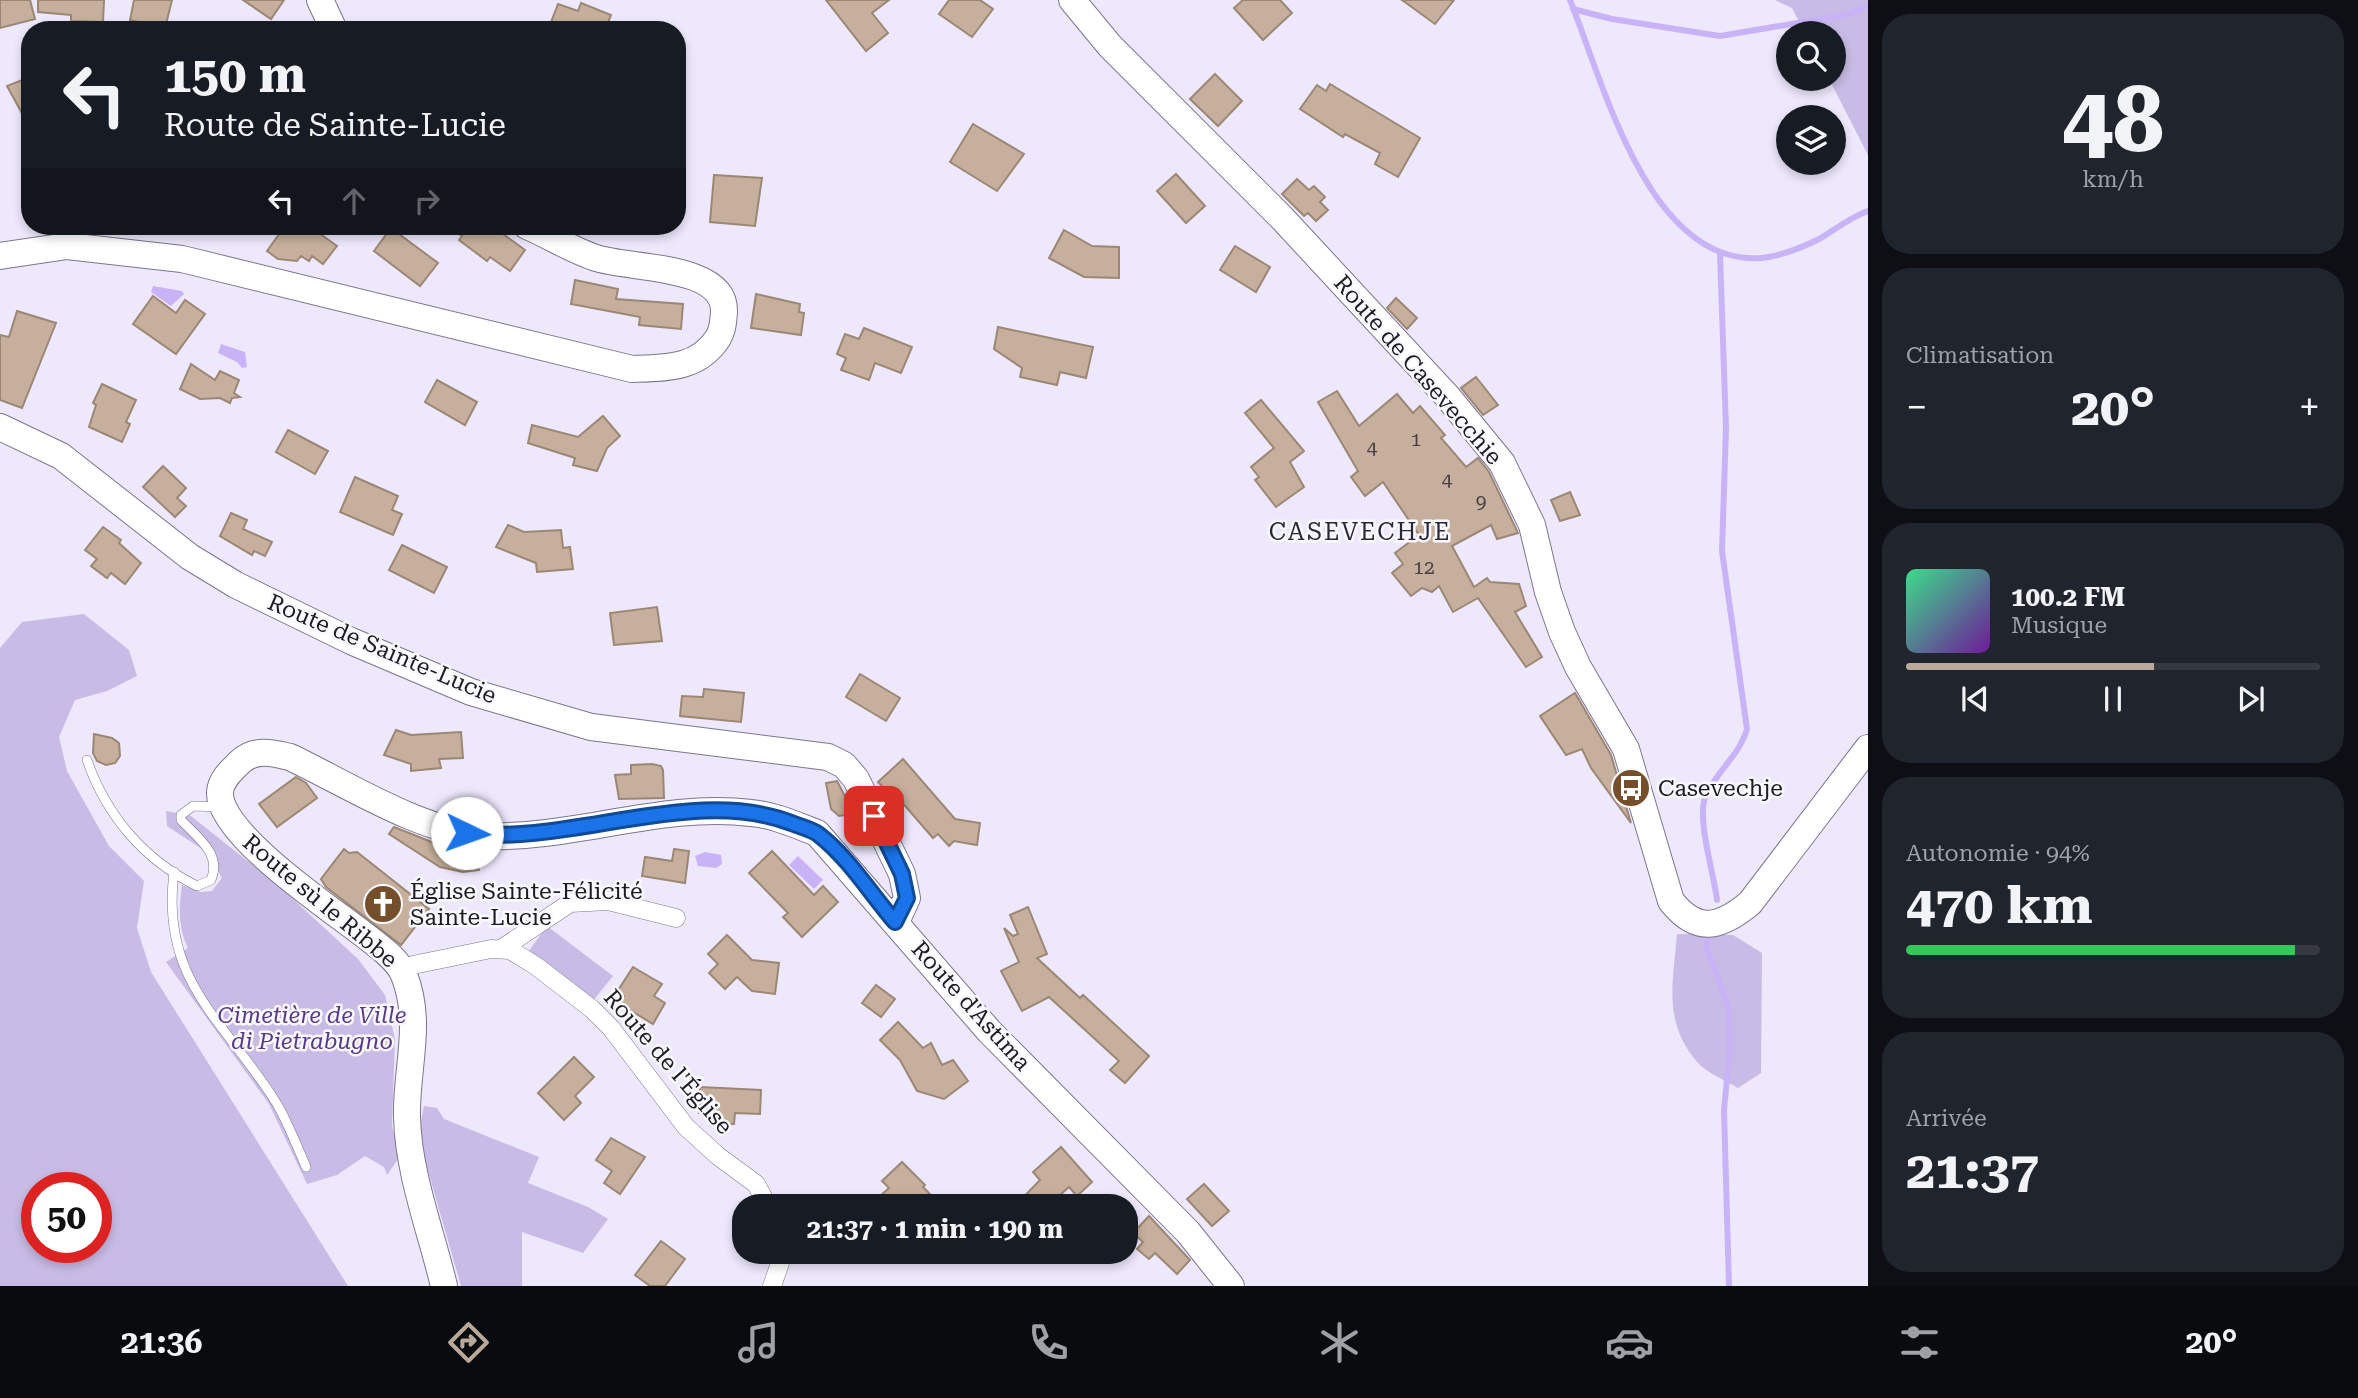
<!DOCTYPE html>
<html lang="fr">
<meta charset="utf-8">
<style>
:root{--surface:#171b24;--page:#20242c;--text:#f1f3f6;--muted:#9ea1a6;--line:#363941;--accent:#b9a99a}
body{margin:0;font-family:"Roboto Serif",serif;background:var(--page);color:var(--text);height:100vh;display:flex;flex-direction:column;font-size:26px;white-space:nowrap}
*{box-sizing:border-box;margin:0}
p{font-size:23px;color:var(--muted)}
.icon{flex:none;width:38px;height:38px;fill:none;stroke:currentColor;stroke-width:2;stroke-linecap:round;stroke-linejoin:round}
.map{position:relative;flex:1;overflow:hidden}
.sheet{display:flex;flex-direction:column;gap:14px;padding:14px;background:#0d0f14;width:490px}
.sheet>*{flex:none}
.top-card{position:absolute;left:21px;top:21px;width:665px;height:214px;border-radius:28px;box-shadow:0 4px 10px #0003;background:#171b24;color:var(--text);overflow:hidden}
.tools{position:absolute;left:1776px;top:21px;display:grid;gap:14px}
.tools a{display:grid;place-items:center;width:70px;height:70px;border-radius:50%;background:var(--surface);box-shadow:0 4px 10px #0003;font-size:35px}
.speed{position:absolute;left:21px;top:1172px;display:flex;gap:14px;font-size:35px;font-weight:700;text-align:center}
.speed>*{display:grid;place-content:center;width:91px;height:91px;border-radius:50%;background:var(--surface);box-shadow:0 4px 10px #0003;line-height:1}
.speed .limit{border:10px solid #d22;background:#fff;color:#111}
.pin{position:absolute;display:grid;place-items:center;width:60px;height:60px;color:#fff;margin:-30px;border-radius:14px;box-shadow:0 4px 10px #0006}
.me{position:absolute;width:77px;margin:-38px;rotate:93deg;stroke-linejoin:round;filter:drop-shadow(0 0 5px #0008)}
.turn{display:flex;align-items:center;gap:24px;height:147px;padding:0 28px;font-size:32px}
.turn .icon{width:91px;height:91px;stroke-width:2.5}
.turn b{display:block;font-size:49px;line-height:60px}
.lanes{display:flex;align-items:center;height:66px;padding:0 28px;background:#0003;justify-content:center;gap:35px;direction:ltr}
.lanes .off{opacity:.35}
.big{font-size:52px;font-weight:700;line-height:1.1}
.sheet .card{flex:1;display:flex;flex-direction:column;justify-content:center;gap:10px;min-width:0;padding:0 24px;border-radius:28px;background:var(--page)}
.sheet .dial{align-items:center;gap:0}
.dial b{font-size:91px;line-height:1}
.song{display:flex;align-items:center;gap:21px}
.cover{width:84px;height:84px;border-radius:10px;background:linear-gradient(135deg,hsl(150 70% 55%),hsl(280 70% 35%))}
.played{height:7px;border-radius:4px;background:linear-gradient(90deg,var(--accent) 60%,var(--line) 60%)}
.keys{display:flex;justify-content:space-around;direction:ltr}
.heat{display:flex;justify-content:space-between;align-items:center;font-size:38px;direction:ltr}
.charge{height:10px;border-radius:5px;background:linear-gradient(90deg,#34c759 94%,var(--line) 0)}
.trip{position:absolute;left:732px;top:1194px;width:406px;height:70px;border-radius:28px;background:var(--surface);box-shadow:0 4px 10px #0003;font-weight:700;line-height:70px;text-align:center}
.tabs{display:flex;height:112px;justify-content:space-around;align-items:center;background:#090b0e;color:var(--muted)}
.tabs .icon{width:49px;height:49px}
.tabs .active{color:var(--accent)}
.tabs b{font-size:32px;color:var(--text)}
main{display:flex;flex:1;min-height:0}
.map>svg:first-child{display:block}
.green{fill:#c8bbe5;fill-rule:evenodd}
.water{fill:#c9b3f7}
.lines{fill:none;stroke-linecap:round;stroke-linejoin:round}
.stream{stroke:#c9b3f7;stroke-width:6}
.building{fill:#c6b09d;stroke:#9b8774;stroke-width:2}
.lane-casing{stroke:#7c758c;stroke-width:10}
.street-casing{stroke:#7c758c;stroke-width:19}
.secondary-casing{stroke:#7c758c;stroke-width:28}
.lane{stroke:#fff;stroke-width:9}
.street{stroke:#fff;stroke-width:18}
.secondary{stroke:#fff;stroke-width:26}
.route-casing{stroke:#114b97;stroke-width:18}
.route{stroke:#1a73e8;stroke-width:12}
.labels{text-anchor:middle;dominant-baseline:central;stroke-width:5;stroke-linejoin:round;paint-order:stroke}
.number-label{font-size:19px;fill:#484042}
.street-label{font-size:23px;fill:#1e1b24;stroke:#f9f8fd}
.poi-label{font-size:23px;fill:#1e1b24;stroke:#f9f8fd;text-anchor:start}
.park-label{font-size:23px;font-style:italic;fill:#593a88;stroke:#f9f8fd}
.neighbourhood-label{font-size:24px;letter-spacing:2px;fill:#2c263a;stroke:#f9f8fd}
</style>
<main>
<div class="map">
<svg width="1868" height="1286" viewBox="0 0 1868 1286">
<rect width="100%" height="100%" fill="#eee8fd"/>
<g class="green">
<polygon points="1775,0 1868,0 1868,155 1829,79 1834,79 1834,33 1805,33 1792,8"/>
<path d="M84,614L129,650L137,676L107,691L75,700L59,737L67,771L109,846L144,881L137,928L151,972L348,1286H0V648L22,622ZM96,1188V1248H37V1188Z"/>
<path d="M166,811L191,816L280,887L358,959L385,995L395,1039L392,1126L400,1156L387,1175L384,1167L365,1156L337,1175L307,1184L269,1104L166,962L188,948C178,928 179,907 182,885L201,892L212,891L222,878L208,853L167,826Z"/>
<polygon points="547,926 613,976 592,1002 526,955"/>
<path d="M1677,934L1733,935L1762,953L1761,1073L1738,1088C1726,1081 1710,1074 1700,1065C1662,1024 1673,984 1677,934Z"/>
<polygon points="424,1106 437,1108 444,1119 539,1157 528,1183 588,1207 608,1219 583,1253 522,1232 522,1286 461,1286 418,1136"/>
</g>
<g class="water">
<polygon points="153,286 182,291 184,294 171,306 151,292"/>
<polygon points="221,344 245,352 247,367 242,368 237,362 218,353"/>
<polygon points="705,852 721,855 722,864 716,868 698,866 695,856"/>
<polygon points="798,856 823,880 814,889 789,865"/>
</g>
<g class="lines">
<g class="stream">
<path d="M1570,0C1603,81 1648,266 1761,258C1778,257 1806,246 1821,238C1836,229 1852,216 1868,211"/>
<polyline points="1573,9 1612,19 1720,36 1850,14 1868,5"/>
<path d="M1717,900C1714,874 1697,820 1705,798C1714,773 1739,757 1747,729L1722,551L1726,428L1720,254"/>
<polyline points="1710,932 1706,947 1728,1006 1730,1047 1724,1110 1729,1286"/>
</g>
</g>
<g class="building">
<polygon points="0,0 30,0 35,19 0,28"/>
<polygon points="38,0 104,0 103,22 71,21 71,15 38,12"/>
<polygon points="134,0 172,0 165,28 130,20"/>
<polygon points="243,0 284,0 271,19"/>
<polygon points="826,0 889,0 872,13 888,33 866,51"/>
<polygon points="949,0 980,0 993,9 972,37 939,14"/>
<polygon points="1243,0 1280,0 1292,13 1263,40 1234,8"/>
<polygon points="1402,0 1454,0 1435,24"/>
<polygon points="581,3 611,15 605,30 548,30 558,4 578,11"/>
<polygon points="1215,74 1242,101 1218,126 1190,99"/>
<polygon points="30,77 30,128 7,86"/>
<polygon points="1330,84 1420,138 1398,177 1375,164 1380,153 1345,134 1343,137 1300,109 1317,85 1326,91"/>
<polygon points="973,124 1024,154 997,191 950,162"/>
<polygon points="1176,174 1205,206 1186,223 1157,191"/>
<polygon points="714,175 762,178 755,226 710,222"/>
<polygon points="1297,179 1309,190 1314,186 1325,197 1320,202 1328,210 1316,221 1308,213 1304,216 1282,194"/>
<polygon points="285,226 309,226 337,246 323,264 312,256 309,261 301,256 297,261 278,259 267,251"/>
<polygon points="448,226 492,226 525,250 510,271 490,257 487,261 459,240 462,236"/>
<polygon points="391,228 438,263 420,286 374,251"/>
<polygon points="1064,230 1092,246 1119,247 1119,278 1084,277 1049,258"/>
<polygon points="1235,246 1270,267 1256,292 1220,270"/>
<polygon points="575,280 618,289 616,299 683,304 681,329 639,325 640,317 571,304"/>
<polygon points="756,294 800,304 799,312 804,313 801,335 751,328"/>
<polygon points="153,296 176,313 185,300 205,314 176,354 133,324"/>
<polygon points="1396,298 1417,318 1407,329 1387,308"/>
<polygon points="17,311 56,323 22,408 0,400 0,335 9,337"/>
<polygon points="998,327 1093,347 1086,378 1060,372 1057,385 1020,377 1022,368 994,349"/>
<polygon points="864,328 912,347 901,373 875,363 869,380 841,370 846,358 837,354 845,334 859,339"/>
<polygon points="191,364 215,380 220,371 239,380 234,393 240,397 232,398 230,403 220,398 200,399 180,389"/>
<polygon points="1476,377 1498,405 1483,415 1461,388"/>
<polygon points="437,380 477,402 465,425 425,402"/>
<polygon points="102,384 136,400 126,422 130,424 122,442 89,427 96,405 93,403"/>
<polygon points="1337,391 1359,426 1397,394 1413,413 1420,406 1445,435 1441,438 1466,467 1478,458 1489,472 1518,533 1497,539 1491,525 1452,546 1474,587 1487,578 1490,582 1519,584 1526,606 1515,612 1542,657 1526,667 1478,598 1453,612 1439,586 1432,592 1422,588 1411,596 1392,573 1403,564 1395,553 1419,535 1383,482 1365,496 1351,477 1358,471 1318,402"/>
<polygon points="1261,400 1304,451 1290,462 1304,487 1276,507 1255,480 1259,477 1251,467 1274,448 1245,413"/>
<polygon points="603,416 620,436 607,448 597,471 573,465 575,458 528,443 532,425 578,437"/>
<polygon points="288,430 328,451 315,474 276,452"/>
<polygon points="163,466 186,488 177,498 186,506 175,517 143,487"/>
<polygon points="355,477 398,496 392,510 402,514 393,535 340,512"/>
<polygon points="1570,492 1580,515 1560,521 1551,500"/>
<polygon points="231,513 247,520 243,529 272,542 265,556 254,551 252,555 220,536"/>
<polygon points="508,525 524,532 561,530 563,548 570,547 573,569 537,572 536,563 496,547"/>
<polygon points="103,527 121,540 119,543 141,563 125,584 111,573 107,578 91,566 97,559 85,550"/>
<polygon points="402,545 447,567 434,593 389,570"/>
<polygon points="657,607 662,641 614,645 610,613"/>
<polygon points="860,674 900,698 886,721 846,697"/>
<polygon points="704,689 744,693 741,722 680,716 682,696 703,697"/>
<polygon points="1575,693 1611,755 1631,823 1591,768 1582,749 1566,755 1540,716"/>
<polygon points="396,730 411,735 461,732 463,758 439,759 441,768 411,771 411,764 384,755"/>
<polygon points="94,734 112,738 119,743 120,756 115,763 106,765 97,761 93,753"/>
<polygon points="903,759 955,819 980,823 977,845 954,841 949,846 938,834 933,838 900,800 898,802 878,782"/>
<polygon points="652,764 661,766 663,770 664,798 619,799 615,775 631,774 631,765"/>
<polygon points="296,777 306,783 317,798 277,827 259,804"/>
<polygon points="837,781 850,806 845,815 839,816 831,809 826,783"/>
<polygon points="394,827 434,843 474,850 479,870 463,872 440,867 389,834"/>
<polygon points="344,849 349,853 357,852 429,909 401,945 326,887 321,879"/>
<polygon points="674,849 689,851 685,883 642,876 645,857 672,861"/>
<polygon points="772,851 814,895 823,886 838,902 802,937 783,917 788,913 749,873"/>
<polygon points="1028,907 1047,954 1037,958 1080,998 1083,995 1149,1056 1125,1083 1110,1070 1119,1061 1049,997 1022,1011 1001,971 1019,962 1004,928 1013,936 1018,934 1010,915"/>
<polygon points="727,935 752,960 779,963 775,994 752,991 737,977 725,989 709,973 718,964 708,954"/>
<polygon points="633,967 662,984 654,996 665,1003 653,1024 620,1004 624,996 617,992"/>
<polygon points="876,985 895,999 881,1017 862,1003"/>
<polygon points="898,1022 923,1048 931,1043 942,1065 953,1060 968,1081 944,1099 917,1091 900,1060 880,1040"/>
<polygon points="574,1057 594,1077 575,1096 581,1103 564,1120 538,1093"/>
<polygon points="700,1087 761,1090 760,1114 735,1113 734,1124 714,1123 715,1114 699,1113"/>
<polygon points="611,1138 645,1157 620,1194 604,1183 612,1171 596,1160"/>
<polygon points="1061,1147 1092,1182 1077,1196 1069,1187 1048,1206 1015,1206 1040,1180 1033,1172"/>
<polygon points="902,1162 925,1185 923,1187 930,1194 927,1198 935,1206 889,1206 880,1196 889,1188 882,1181"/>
<polygon points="1204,1184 1229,1211 1212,1226 1187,1199"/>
<polygon points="1149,1216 1190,1260 1177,1274 1155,1253 1149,1259 1137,1249 1143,1242 1133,1233"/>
<polygon points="661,1241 685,1259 665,1286 650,1286 635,1275"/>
</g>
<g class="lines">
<defs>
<g id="lane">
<path d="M87,760C106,815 144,860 197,886L211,880C222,854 198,838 181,820V815L193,806L221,807"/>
<path d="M174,872C160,982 225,1020 277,1104C288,1123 297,1146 306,1167"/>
</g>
<g id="street">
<polyline points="501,949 570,903 608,901 676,918"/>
<polyline points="403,971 413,965 491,949 510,950 536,966 592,1009 611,1028 686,1127 718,1156 756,1184 768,1206"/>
<polyline points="772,1286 780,1263 780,1251"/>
</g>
<g id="secondary">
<polyline points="320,0 334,30"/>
<path d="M1072,0L1110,46L1282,218L1447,396L1502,463L1532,525L1548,592L1562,632L1578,667L1626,749L1671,901C1697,934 1720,928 1750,903L1868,748"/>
<path d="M0,256L67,246L182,259L632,369C666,368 698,369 718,338C723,329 723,323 724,312C726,264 629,269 596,258C572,250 550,236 527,226"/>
<polyline points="0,427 61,456 190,557 236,585 351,641 471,692 591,727 828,757 844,765 856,779 902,874 907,898 896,922"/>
<path d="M444,1286C431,1231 408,1173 407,1116C406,1067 423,1023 404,975C398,959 376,944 363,934C331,909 217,833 220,792C221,779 232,770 240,762C255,748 273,753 290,757C347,784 423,833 486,836C575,839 663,802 751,813C774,815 796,825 817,833L989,1031L1188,1232L1231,1286"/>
</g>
</defs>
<use href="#lane" class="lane-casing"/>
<use href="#street" class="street-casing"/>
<use href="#secondary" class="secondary-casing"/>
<use href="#lane" class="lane"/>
<use href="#street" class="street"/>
<use href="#secondary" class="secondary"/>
</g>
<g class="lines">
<defs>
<path id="route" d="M467,833C570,846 696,784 794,824C801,827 811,829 818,834C848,857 871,894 895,922L907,898L902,874L874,816"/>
</defs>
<use href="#route" class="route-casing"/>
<use href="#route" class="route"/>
</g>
<defs>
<symbol id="bus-disc" viewBox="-11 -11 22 22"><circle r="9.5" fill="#744f2a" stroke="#f9f8fd"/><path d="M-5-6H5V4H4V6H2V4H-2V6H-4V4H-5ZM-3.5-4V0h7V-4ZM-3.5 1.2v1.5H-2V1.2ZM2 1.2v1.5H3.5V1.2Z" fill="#fff"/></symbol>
<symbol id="church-disc" viewBox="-11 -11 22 22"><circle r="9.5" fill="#744f2a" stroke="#f9f8fd"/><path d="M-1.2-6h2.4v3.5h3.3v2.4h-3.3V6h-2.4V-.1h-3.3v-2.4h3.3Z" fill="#fff"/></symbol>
</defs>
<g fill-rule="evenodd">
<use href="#bus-disc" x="1609" y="766" width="44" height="44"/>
<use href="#church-disc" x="361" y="882" width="44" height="44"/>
</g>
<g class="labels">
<g class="number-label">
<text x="1416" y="439">1</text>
<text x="1372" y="447">4</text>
<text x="1447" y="479">4</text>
<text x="1481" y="501">9</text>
<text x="1424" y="567">12</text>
</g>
<g class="street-label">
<text transform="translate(1418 370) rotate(49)">Route de Casevecchie</text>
<text transform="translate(382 649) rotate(23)">Route de Sainte-Lucie</text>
<text transform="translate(320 901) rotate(40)">Route sù le Ribbe</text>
<text transform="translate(971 1006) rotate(48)">Route d'Astima</text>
<text transform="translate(668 1062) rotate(49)">Route de l'Église</text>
</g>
<g class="poi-label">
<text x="1658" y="788">Casevechje</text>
<text x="410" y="891">Église Sainte-Félicité<tspan x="410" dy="26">Sainte-Lucie</tspan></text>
</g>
<g class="park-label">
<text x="312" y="1015">Cimetière de Ville<tspan x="312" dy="26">di Pietrabugno</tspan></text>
</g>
<g class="neighbourhood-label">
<text x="1360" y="532">CASEVECHJE</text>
</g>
</g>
</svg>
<div class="tools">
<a><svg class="icon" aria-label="search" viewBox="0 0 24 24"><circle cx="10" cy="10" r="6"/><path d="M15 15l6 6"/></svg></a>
<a><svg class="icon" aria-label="layers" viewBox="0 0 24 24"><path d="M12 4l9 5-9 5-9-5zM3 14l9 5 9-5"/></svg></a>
</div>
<div class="speed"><div class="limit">50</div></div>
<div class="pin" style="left:874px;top:816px;background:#d93025"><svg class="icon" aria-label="arrive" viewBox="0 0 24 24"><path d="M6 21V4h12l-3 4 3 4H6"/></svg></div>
<svg class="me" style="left:467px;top:833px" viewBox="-20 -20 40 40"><circle r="19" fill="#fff"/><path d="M0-13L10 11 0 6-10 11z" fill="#1a73e8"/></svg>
<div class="trip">21:37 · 1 min · 190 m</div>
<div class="top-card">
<div class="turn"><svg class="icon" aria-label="left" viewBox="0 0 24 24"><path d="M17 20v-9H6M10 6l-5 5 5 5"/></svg><div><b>150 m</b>Route de Sainte-Lucie</div></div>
<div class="lanes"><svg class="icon" aria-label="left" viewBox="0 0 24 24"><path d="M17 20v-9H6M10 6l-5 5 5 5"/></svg><svg class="icon off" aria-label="ahead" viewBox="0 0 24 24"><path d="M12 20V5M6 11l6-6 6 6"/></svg><svg class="icon off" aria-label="right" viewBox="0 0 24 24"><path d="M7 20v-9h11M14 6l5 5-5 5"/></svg></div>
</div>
</div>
<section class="sheet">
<div class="card dial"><b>48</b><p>km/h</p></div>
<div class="card"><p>Climatisation</p>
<div class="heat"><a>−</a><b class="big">20°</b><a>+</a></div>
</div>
<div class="card">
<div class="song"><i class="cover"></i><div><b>100.2 FM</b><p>Musique</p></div></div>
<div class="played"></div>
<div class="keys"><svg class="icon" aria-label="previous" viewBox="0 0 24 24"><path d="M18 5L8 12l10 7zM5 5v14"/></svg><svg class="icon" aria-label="pause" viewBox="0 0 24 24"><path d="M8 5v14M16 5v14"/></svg><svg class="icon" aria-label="next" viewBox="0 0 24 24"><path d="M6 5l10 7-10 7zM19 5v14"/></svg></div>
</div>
<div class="card"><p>Autonomie · 94%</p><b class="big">470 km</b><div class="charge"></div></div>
<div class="card"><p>Arrivée</p><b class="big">21:37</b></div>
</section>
</main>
<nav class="tabs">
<b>21:36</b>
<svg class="icon active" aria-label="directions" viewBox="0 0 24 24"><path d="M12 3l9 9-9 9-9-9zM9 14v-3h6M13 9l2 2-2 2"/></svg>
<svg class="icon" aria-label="music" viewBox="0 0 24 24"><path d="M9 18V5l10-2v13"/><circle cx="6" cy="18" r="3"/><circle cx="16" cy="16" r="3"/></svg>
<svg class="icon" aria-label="phone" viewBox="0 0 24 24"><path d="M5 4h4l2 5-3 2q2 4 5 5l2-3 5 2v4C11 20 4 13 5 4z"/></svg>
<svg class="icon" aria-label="climate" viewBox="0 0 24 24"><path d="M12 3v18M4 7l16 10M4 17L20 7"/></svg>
<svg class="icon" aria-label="car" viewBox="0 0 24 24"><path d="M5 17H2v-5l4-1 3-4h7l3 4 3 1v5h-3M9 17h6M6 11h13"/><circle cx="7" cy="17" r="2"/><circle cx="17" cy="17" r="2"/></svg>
<svg class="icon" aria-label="filters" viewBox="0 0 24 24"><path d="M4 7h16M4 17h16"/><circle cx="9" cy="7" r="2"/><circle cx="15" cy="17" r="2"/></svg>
<b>20°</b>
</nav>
